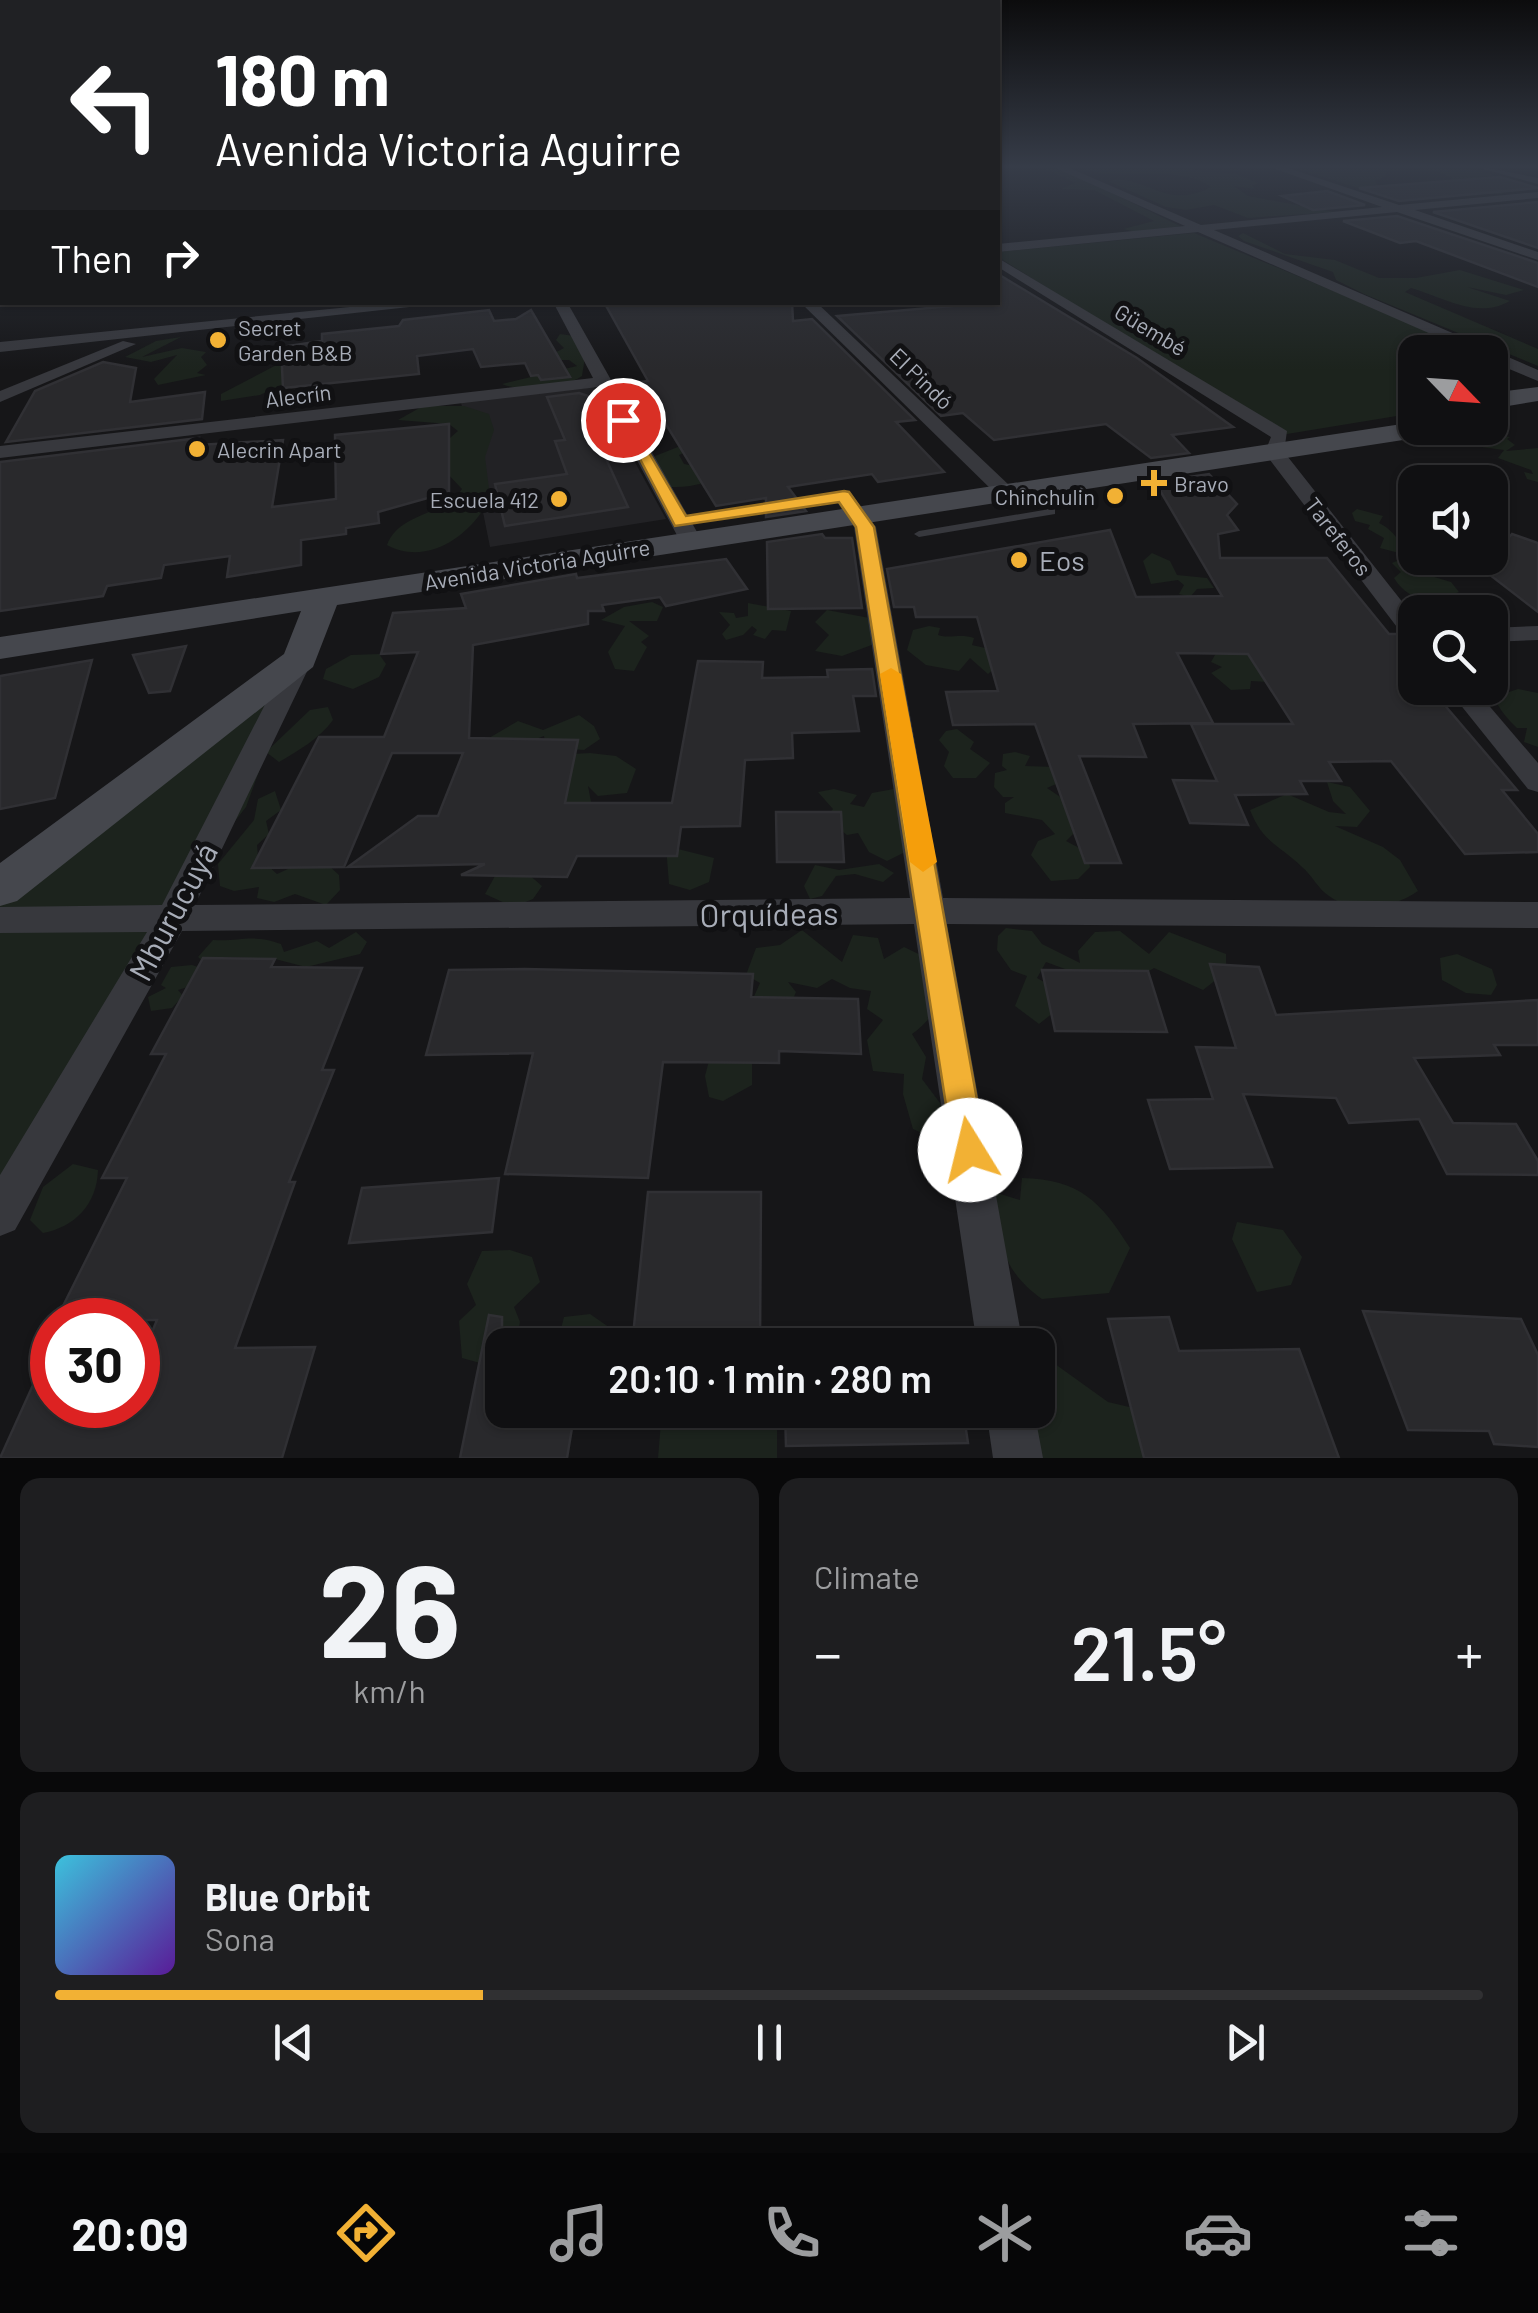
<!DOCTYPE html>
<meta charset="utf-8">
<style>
:root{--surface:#101012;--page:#1e1e20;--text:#f1f3f6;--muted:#9c9d9f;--line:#303032;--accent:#f2b134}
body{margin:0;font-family:Barlow,sans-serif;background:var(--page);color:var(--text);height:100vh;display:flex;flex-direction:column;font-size:38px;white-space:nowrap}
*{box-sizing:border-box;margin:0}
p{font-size:32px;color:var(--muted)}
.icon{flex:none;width:55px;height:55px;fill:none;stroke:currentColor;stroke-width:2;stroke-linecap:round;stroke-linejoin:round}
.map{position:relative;height:1458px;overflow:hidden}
.sheet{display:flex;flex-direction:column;gap:20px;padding:20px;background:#09090a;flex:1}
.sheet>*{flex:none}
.guide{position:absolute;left:0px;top:0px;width:1000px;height:305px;box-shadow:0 2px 8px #0004,0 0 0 2px var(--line);background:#202124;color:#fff;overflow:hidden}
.needle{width:65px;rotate:115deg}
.tools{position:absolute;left:1398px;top:335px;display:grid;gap:20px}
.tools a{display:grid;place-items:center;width:110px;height:110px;border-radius:20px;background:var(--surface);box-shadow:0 2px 8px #0004,0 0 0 2px var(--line);font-size:50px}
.speed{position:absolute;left:30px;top:1298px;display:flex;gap:20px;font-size:50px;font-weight:700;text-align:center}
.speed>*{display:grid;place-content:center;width:130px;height:130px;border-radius:50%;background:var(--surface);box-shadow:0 2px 8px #0004,0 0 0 2px var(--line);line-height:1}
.speed .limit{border:15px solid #d22;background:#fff;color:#111}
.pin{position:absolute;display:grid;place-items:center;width:85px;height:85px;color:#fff;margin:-42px;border:5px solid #fff;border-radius:50%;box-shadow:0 2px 10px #0007}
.me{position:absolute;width:110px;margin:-55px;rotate:351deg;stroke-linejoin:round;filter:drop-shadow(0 0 8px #0008)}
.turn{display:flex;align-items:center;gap:35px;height:210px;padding:0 50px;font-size:45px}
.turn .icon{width:130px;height:130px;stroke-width:2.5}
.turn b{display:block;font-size:70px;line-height:85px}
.then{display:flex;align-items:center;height:95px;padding:0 50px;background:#0003;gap:20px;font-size:38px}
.big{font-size:75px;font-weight:600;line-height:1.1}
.sheet .card{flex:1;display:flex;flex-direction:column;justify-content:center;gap:15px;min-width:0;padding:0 35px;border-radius:20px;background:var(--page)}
.sheet .dial{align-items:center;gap:0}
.dial b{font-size:130px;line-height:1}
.song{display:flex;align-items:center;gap:30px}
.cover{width:120px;height:120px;border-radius:15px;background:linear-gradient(135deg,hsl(190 70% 55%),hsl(270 70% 35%))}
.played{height:10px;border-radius:5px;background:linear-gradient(90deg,var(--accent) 30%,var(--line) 30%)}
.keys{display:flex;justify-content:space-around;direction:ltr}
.heat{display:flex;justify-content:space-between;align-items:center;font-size:55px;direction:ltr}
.sheet .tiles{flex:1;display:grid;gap:20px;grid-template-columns:1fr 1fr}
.card:last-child{grid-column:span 2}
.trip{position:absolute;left:485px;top:1328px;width:570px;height:100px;border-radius:20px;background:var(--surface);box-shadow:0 2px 8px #0004,0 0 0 2px var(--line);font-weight:600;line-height:100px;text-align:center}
.tabs{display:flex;height:160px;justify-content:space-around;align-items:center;background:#060607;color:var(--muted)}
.tabs .icon{width:70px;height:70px}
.tabs .on{color:var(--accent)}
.tabs b{font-size:45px;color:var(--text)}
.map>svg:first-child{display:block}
.built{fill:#222225}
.green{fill:#1c231d}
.building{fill:#29292c;stroke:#303034;stroke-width:2.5}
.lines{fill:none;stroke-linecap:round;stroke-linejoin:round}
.lane{fill:#37383d;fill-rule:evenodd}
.street{fill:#37383d;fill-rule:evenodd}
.secondary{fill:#45474d;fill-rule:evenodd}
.route{fill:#f2b134;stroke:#9d7322;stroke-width:2.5}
.slow{fill:#f59e0b}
.poi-dot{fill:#f2b134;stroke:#111113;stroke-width:4}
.labels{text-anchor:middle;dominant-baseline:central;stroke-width:10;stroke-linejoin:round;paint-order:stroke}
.far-poi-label{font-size:22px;fill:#a8adb8;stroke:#111113;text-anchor:start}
.far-street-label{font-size:22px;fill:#a8adb8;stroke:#111113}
.poi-label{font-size:28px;fill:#a8adb8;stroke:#111113;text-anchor:start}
.near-street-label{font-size:32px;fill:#a8adb8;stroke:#111113}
</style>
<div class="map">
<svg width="1538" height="1458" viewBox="0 0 1538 1458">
<rect width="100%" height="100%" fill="#161618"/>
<polygon class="built" points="594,387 666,519 490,547 461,402"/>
<g class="green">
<polygon points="1040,166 1056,166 1180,226 1145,234 1123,229 1154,221 1094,190 1061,189 1075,183"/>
<path d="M1076,166H1238L1241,171L1209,167L1190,170L1236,174L1258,183L1252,186L1255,189L1234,186L1248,196L1335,212L1248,218L1214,205L1186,210L1166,207L1108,181C1145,172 1164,212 1211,187C1174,161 1117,186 1076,166Z"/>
<path d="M1289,166H1459L1495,175L1481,177L1511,186L1502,194H1450L1455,181C1439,166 1407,168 1387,171L1385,177L1375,180L1378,187L1402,202Z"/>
<polygon points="1194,233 1480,352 1415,352 1415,413 1281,435 998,257 998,252"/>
<path d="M1243,233L1285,254L1335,260L1379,278H1416L1460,270L1524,290L1506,295L1467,287L1510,301C1476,320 1443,297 1411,288L1405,292L1538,349V366L1364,294L1336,280L1333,272L1244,241L1238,236Z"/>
<path d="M560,334L574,336L585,357L582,376C563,389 523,393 502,384L577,366L569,360H541L564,348L556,340Z"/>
<polygon points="181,337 142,357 182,348 206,352 201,357 207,365 197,373 206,375 158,385 154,379 177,355 151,362 125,357 156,341"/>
<polygon points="284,361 290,381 260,395 221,401 221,394"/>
<path d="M423,406H464L489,414L494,430L485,457L490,497C473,535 427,567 387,545C399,512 445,516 462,489L446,472L449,449L412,471L458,431L449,424L398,420Z"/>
<polygon points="1485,433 1510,437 1507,439 1515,445 1506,451 1538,448 1538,482 1527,479 1524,472 1533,474 1531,470 1498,458 1504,450 1467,445 1464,436 1488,436"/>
<path d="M683,445L695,447L679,455L684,464L734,473C706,483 685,491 656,485L655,456Z"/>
<path d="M1357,509L1383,516L1379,523C1400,532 1404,559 1428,568L1431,576L1451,582L1459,592C1435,603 1409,603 1394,578L1401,572L1392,563L1401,559L1399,553L1380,548L1384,538L1368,529L1370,525L1355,521L1352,513Z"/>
<polygon points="1152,553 1170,561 1177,575 1207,578 1214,588 1197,589 1190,597 1179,594 1184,585 1178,580 1151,584 1143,561"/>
<polygon points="652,602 663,607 657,621 629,621 649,636 641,642 647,647 634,671 615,669 608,652 625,626 601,620 624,607"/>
<polygon points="748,603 791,611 786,631 772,630 765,639 753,635 757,630 752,626 743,635 726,640 722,634 730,625 719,612 734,613 736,618 748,616"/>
<polygon points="827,610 875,619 877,643 842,656 815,651 829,635 815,622"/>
<path d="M929,626L940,628L938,635C950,639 960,633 974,638L972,645L985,648L998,643L1001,662L988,674L970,658L959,671L926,665L907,650L913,630Z"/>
<polygon points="1235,644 1415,688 1421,688 1415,691 1251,681 1250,689 1231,690 1211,673 1222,667 1211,662 1215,655 1228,654"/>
<polygon points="379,654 386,664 379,677 353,689 323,679 326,669 351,655"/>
<polygon points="300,659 246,807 194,874 0,1215 0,888"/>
<path d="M1490,668L1501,681L1500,695L1518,689L1538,693V747L1524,742L1527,728H1517C1496,708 1490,694 1490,668Z"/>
<path d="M328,707L333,720C320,738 298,751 279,762L266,752L310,710Z"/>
<polygon points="579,715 594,726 600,739 584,750 546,747 544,736 528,742 489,738 518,721 543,730"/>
<polygon points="957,729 974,742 970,749 990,763 976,778 953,778 944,766 949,752 939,740 946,731"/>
<polygon points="1015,752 1030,756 1025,766 1055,767 1063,781 1047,788 1084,813 1079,828 1066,841 1087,852 1090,867 1078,879 1051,881 1031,855 1038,841 1055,834 1042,820 1005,813 1005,803 1014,797 1003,797 994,787 995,773 1007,770 1002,766 1003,754"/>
<polygon points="590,753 616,756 636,769 627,793 598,796 588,786 592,807 552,805 573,754"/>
<path d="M1327,782L1350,787L1370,811L1357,827L1335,826L1383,847L1400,860L1418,891C1394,908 1355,915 1329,896C1318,889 1312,875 1302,867C1278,844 1263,843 1250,810L1287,794L1329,812L1346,814L1333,801Z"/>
<polygon points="834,789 857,795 850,804 864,807 872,793 894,789 909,850 887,861 869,852 858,833 847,835 826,818 833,809 818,792"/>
<polygon points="275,791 281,810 266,821 269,834 257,845 258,857 277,874 301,863 326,863 339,875 340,890 326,905 295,894 274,902 257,898 259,887 234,891 220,886 218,864 254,820 258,799"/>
<polygon points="666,846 714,858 709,882 690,890 669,884"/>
<polygon points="879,864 894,873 883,882 855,874 836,876 822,896 810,899 804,886 815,865 839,870"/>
<polygon points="520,867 542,886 533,899 513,907 485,894 495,876"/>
<polygon points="1006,928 1032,931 1042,944 1080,963 1078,951 1095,932 1120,931 1149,954 1169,932 1226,954 1226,972 1203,990 1154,968 1133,981 1084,976 1046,962 1037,978 1058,990 1063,1005 1039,1024 1015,1006 1027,976 1011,970 997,950 998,936"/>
<path d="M802,930L842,962L853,935L878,938L884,959L904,947L948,968C945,995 935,1018 912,1034L926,1057L922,1079L946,1111L928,1136L913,1129L903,1094L904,1074L873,1071L867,1040L883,1020L867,1009L871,991L850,988L832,979L817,988L788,982L796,992L788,1011L751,1003L760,983L746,975L756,948L780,945Z"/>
<path d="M356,932L367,942L360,954L306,967L275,959L228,957L205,963L198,957L213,940C241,942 250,933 281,944L284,952L317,941L329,948Z"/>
<polygon points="1457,954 1492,969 1497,985 1491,995 1466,993 1442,980 1440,958"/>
<polygon points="192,965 198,967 191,986 178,990 183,996 172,1008 151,1011 148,997 166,988 161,985 171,967"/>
<polygon points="711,1053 752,1062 752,1085 723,1101 709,1097 705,1076"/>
<path d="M73,1164L98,1170C97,1204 75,1227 43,1233L30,1220L43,1187Z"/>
<path d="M1022,1178C1080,1179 1101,1202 1130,1248L1109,1293L1042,1299C998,1267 1002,1242 994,1192L1020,1200Z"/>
<polygon points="1237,1222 1283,1230 1302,1257 1291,1285 1257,1292 1232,1239"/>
<polygon points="510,1250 532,1257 540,1282 514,1307 520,1322 516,1345 502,1345 502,1353 480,1363 462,1358 459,1321 476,1305 467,1284 482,1251"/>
<polygon points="590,1314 626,1339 625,1345 557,1345 564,1317"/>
<polygon points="1055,1364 1108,1402 1142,1410 1217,1458 1016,1458 1017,1410 1038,1410 1038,1379"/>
<polygon points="662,1410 777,1410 777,1458 658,1458"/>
</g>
<g class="building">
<polygon points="1500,177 1538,188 1399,201 1359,188"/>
<polygon points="1327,191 1365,205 1313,210 1282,196"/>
<polygon points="1538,202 1538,248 1433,212"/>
<polygon points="1397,216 1538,263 1538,287 1416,241 1400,243 1343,221"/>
<polygon points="998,274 1137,358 1233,427 1172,435 1189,453 1151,458 1106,424 994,440 963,413 941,416 837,316 998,302"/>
<polygon points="604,302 792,302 793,321 812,319 915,420 896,422 944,472 878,482 872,474 788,487 806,511 766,517 766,498 716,506 640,382 648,381"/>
<polygon points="489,310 494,321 516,319 531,310 570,377 541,380 538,375 531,376 525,363 481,367 473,349 417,356 419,374 283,388 281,347 322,341 322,334 399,326 403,320"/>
<polygon points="103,362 136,368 130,402 205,392 202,419 6,442 35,391"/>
<polygon points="579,393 600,400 609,416 588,419 628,507 505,526 495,484 567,474 555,441 565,440 547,397"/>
<polygon points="449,424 449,492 378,512 379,523 346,528 346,534 301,540 301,565 227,577 230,556 164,565 161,578 107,586 103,596 0,611 0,462 199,438 198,445 283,440 272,507 336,499 335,435"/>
<polygon points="1209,474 1237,504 1227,515 1238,530 1218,534 1220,558 1327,558 1389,634 1397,634 1415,649 1415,688 1430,688 1517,790 1502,790 1538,834 1538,852 1465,854 1391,761 1329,762 1341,781 1300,781 1307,794 1235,795 1248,825 1190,823 1173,780 1217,781 1191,724 1293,724 1248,654 1177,653 1213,723 1133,724 1146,757 1079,756 1121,863 1085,863 1035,724 953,725 946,692 998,691 977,617 916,617 914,607 894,607 887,569 1110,530 1136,597 1222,596 1155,482"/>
<polygon points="822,534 825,538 852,538 862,608 768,609 767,542"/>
<polygon points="1512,534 1538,543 1538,612 1490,575 1490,558"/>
<polygon points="726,559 747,589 666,606 660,597 602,605 604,611 588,611 588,624 473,645 469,738 578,740 565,803 672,803 698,661 763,662 762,678 828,677 827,670 872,669 876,696 853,696 859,731 792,733 793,758 745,760 740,826 681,827 677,856 577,856 567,877 461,875 485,864 348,867 418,816 438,816 463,753 392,753 344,867 252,868 319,737 384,737 418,652 381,654 393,613 466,608 461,594 576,574 577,578"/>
<polygon points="186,646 170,691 149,693 133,655"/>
<polygon points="92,660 55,798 0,809 0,676"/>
<polygon points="776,812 841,812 844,862 777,862"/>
<polygon points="203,958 275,959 271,967 362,968 322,1070 334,1070 289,1182 295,1182 235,1348 315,1347 282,1458 0,1458 52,1343 52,1405 138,1405 138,1366 157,1320 56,1320 127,1178 102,1178 166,1054 151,1054"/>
<polygon points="1210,964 1259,967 1276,1015 1538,1000 1538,1045 1494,1045 1500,1055 1414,1058 1453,1123 1516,1124 1538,1161 1538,1175 1447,1174 1419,1119 1349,1123 1336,1098 1243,1094 1272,1167 1170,1169 1148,1100 1213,1099 1196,1047 1236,1048"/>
<polygon points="525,969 753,974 751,997 858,999 861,1054 779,1051 779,1063 663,1062 648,1178 505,1174 533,1053 426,1055 449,970"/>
<polygon points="1042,970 1148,971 1167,1032 1055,1031"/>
<polygon points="499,1178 492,1232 349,1243 362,1188"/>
<polygon points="648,1192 761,1192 760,1345 632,1345"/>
<polygon points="1363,1311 1521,1319 1538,1355 1538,1447 1494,1444 1489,1431 1408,1430"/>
<polygon points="489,1315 502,1317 502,1410 575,1410 567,1458 460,1458"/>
<polygon points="1169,1317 1179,1351 1299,1349 1339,1458 1144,1458 1108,1319"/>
<polygon points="785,1410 963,1410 968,1443 786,1446"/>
</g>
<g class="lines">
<polygon class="lane" points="1033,483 1037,484 1055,510 1055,514 919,537 914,534 919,531 1044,510 1028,486"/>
<g class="street">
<polygon points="0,166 2,166 2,172 0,171"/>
<polygon points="1051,166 1065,166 1201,225 1382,207 1267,166 1282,166 1399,205 1538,192 1538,198 1415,210 1538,252 1538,260 1397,212 1214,230 1538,370 1538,381 1490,361 1490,352 1472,352 1198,232 998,252 998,244 1185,226"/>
<polygon points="1478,166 1538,178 1538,184 1480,168"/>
<polygon points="0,223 2,224 2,230 0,231"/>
<polygon points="998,258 1287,431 1284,452 1415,618 1415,641 1406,639 1267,456 1265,452 1271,437 998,267"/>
<polygon points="400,302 455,302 0,352 0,342"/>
<polygon points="553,302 567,302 701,539 698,544 682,544 679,539 598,387 0,458 0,446 593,378"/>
<polygon points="800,302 816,302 1010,486 1010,494 996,494"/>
<polygon points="123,341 136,344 0,402 0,391"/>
<polygon points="843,490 850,492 876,527 943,898 1538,902 1538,928 947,924 1023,1345 977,1345 914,924 182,931 15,1230 0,1236 0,1175 147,932 0,933 0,907 162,905 291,654 309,654 313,659 195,905 910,898 854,527 833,496"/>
<polygon points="1538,626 1538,640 1490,642 1490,628"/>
<polygon points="1447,688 1474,688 1538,763 1538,792 1528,789"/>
<polygon points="986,1410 1034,1410 1043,1458 993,1458"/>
</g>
<g class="secondary">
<polygon points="2,283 2,295 0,296 0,284"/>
<polygon points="1538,387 1538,401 1490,409 1490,393"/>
<polygon points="1415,422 1415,428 1442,428 1429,436 337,605 313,667 17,901 0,906 0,863 284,654 301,611 0,659 0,637"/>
</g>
</g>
<linearGradient id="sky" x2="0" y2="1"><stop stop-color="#0c0c0d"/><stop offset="0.45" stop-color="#363c48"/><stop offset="1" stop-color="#363c48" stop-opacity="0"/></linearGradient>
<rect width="1538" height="370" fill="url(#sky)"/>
<polygon class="route" points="618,417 630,420 686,516 844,491 849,492 874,527 986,1150 981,1161 970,1166 958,1161 953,1150 856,527 839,502 675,526"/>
<polygon class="slow" points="891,668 901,674 937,862 923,872 910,862 880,674"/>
<g class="poi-dot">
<circle cx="218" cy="340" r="10"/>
<circle cx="197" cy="449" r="10"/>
<path d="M1149 468h10v10h10v10h-10v10h-10v-10h-10v-10h10z"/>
<circle cx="1115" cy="496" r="10"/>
<circle cx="559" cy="499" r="10"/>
<circle cx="1019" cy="560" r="10"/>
</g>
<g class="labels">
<g class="far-poi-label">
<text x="238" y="327">Secret<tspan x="238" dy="25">Garden B&amp;B</tspan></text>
<text x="217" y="449">Alecrin Apart</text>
<text x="1174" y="483">Bravo</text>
<text x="1095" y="496" text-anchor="end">Chinchulin</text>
<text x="539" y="499" text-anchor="end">Escuela 412</text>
</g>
<g class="far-street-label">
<text transform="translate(1151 329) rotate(31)">Güembé</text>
<text transform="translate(922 378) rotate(44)">El Pindó</text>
<text transform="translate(298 395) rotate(-7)">Alecrín</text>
<text transform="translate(1339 536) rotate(52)">Tareferos</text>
<text transform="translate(537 564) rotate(-9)">Avenida Victoria Aguirre</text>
</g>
<g class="poi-label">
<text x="1039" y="560">Eos</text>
</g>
<g class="near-street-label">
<text transform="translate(172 911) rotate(-62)">Mburucuyá</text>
<text transform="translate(769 913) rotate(-1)">Orquídeas</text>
</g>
</g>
</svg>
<div class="tools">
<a><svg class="needle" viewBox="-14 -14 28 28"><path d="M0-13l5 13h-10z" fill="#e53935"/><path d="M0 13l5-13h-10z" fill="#9c9d9f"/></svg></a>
<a><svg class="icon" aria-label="sound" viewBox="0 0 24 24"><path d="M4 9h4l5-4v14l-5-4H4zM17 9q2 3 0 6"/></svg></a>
<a><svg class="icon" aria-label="search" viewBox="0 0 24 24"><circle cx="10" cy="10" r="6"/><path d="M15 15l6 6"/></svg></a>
</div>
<div class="speed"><div class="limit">30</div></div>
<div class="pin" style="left:623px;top:420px;background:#d93025"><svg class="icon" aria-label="arrive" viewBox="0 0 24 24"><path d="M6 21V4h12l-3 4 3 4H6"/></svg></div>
<svg class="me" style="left:970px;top:1150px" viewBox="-20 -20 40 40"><circle r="19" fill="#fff"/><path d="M0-13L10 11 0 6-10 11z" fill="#f2b134"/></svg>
<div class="trip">20:10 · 1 min · 280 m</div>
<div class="guide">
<div class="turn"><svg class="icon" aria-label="left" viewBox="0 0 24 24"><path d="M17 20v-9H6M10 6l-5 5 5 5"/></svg><div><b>180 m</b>Avenida Victoria Aguirre</div></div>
<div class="then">Then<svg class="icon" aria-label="right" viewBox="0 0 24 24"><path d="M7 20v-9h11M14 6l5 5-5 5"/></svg></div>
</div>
</div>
<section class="sheet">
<div class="tiles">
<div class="card dial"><b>26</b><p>km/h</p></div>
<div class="card"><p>Climate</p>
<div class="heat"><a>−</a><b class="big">21.5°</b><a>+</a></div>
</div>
<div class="card">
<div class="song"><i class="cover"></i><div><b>Blue Orbit</b><p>Sona</p></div></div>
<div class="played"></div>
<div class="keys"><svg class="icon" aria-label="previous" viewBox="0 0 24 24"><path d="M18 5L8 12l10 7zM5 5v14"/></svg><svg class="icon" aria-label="pause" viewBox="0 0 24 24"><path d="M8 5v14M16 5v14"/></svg><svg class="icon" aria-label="next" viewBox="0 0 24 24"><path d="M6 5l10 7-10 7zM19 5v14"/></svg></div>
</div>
</div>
</section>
<nav class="tabs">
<b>20:09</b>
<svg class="icon on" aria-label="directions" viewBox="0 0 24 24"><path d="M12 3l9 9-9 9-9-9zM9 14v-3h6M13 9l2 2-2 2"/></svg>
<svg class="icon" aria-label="music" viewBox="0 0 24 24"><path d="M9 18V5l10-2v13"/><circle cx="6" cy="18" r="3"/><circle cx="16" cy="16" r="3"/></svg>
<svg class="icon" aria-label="phone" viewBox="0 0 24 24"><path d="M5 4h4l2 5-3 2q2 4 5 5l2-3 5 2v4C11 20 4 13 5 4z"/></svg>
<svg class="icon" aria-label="climate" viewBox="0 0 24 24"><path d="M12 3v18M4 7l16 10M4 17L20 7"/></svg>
<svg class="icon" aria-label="car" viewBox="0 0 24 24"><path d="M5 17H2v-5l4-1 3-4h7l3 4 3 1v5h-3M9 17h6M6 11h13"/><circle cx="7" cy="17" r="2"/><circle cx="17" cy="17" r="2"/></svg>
<svg class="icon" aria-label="filters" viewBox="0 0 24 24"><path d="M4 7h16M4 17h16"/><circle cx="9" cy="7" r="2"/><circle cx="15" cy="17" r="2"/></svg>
</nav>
